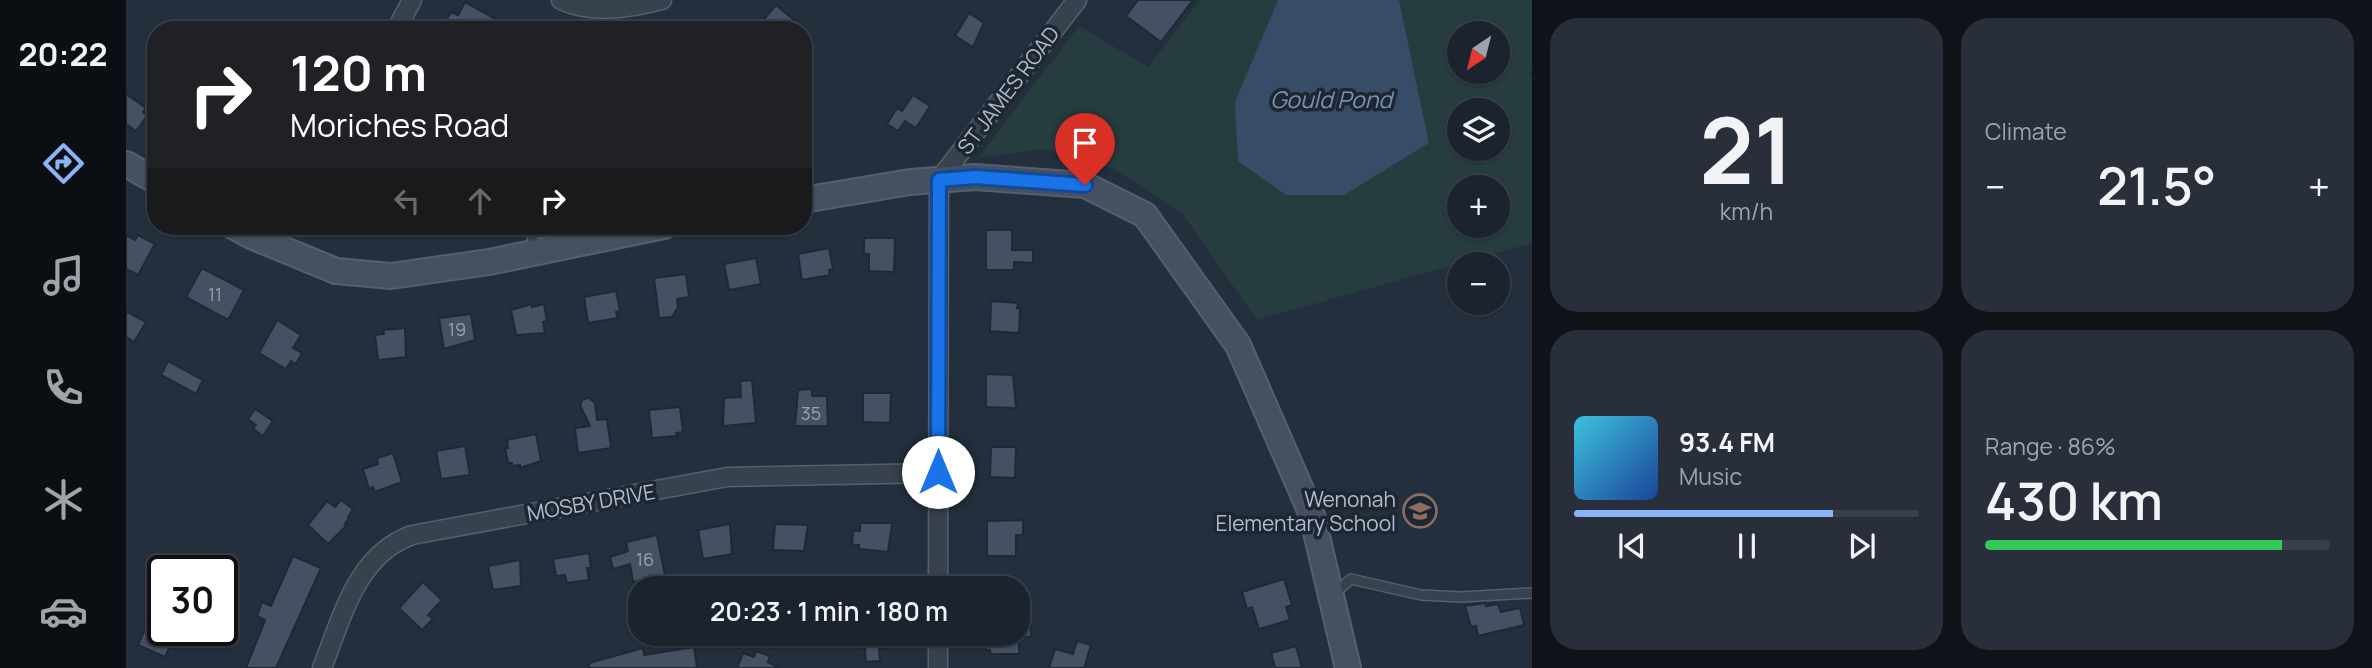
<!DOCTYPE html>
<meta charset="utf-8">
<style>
:root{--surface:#1b232e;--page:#282f3a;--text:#f1f3f6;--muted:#a0a4aa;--line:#39404a;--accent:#8ab4f8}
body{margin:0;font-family:Manrope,sans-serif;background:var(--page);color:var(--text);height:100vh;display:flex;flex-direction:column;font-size:26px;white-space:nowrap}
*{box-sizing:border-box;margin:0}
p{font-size:23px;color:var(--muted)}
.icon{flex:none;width:38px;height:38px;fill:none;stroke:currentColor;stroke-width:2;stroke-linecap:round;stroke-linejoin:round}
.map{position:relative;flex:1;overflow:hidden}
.sheet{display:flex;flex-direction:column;gap:18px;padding:18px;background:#0f1319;width:840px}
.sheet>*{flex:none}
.guide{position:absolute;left:21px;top:21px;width:665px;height:214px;border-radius:28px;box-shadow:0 2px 5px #0004,0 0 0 2px var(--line);background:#202124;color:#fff;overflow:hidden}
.needle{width:46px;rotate:215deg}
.tools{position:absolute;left:1321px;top:21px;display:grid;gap:14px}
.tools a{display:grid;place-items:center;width:63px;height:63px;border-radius:50%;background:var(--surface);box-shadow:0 2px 5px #0004,0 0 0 2px var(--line);font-size:35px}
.speed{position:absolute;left:21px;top:555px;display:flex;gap:14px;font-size:35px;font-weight:700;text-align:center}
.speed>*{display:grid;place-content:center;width:91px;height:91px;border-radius:50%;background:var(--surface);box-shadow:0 2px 5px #0004,0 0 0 2px var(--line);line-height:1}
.speed .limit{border:4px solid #111;border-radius:10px;background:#fff;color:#111}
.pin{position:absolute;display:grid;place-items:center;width:60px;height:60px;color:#fff;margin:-72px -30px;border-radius:50% 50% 50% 0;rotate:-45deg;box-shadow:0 0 7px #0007}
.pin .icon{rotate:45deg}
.me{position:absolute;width:77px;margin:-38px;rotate:0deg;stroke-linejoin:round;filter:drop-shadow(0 0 5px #0008)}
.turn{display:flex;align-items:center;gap:24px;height:147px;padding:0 28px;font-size:32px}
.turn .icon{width:91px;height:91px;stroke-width:2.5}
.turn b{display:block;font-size:49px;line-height:60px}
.lanes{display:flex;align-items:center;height:66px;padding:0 28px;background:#0003;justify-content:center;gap:35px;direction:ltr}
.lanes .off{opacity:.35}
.big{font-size:52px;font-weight:600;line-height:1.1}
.sheet .widget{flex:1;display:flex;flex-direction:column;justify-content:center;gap:10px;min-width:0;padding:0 24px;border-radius:28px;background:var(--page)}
.sheet .dial{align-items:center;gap:0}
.dial b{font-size:91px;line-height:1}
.song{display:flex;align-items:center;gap:21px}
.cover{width:84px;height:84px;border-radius:10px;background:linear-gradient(135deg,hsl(190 70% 55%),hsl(220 70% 35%))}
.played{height:7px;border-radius:4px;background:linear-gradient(90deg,var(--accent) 75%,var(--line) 75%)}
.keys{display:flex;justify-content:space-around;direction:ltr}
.heat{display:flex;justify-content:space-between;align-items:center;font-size:38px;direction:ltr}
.charge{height:10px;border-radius:5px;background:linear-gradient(90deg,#34c759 86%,var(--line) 0)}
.sheet .tiles{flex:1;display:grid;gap:18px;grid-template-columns:repeat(2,1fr)}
.trip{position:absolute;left:502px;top:576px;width:402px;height:70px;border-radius:28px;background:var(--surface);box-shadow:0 2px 5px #0004,0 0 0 2px var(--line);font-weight:600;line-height:70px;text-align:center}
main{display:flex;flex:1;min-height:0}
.tab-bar{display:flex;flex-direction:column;width:126px;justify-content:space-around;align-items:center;background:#0b0e12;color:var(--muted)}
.tab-bar .icon{width:49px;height:49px}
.tab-bar .on{color:var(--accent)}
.tab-bar b{font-size:32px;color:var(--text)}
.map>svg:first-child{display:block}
.green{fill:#263c3f;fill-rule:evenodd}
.water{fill:#394c67}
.building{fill:#455162;stroke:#1f2835;stroke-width:2}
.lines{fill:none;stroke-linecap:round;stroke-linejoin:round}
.lane-casing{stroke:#565f6c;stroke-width:12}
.street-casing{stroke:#565f6c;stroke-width:21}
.secondary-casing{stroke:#565f6c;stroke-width:28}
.lane{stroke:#38414e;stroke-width:9}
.street{stroke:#38414e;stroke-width:18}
.secondary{stroke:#465061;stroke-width:24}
.route-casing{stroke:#114b97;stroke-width:18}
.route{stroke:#1a73e8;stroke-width:12}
.labels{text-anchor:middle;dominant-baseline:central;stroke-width:7;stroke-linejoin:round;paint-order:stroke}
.number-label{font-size:18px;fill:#98a1af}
.street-label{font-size:21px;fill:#b4bcc9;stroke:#1d2633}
.poi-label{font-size:21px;fill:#b4bcc9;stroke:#1d2633;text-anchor:end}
.water-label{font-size:23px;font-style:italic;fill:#7c92b1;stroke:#1d2633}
</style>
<main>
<nav class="tab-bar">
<b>20:22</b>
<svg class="icon on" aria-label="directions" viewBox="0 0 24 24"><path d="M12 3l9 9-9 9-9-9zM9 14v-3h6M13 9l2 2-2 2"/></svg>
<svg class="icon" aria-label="music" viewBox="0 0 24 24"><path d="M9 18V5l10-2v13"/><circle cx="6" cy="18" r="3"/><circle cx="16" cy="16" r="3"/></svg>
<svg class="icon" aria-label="phone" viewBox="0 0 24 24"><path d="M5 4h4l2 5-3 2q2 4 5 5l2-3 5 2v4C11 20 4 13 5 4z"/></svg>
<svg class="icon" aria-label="climate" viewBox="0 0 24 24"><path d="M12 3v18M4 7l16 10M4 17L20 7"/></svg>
<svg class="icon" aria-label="car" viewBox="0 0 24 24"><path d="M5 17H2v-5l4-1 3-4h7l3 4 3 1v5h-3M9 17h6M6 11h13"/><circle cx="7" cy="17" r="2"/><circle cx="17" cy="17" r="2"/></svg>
</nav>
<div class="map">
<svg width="1406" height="668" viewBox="0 0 1406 668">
<rect width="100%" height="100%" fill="#242f3e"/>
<path class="green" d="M1074,0H1152L1109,102L1303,143L1273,0H1406V69L1403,73L1406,76V243L1131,320L1056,213L986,168L918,149L852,158L953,26L1022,67ZM1334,33H1372V72H1334ZM1334,110H1372V149H1334ZM1334,187H1372V226H1334Z"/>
<polygon class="water" points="1152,0 1273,0 1303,143 1218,195 1160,195 1112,161 1109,102"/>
<g class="building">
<polygon points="1012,0 1067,0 1035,42 1000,16"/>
<polygon points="339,2 368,18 361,30 329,30 318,24 325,12 332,15"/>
<polygon points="650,5 668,20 659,30 629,30"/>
<polygon points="843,13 858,23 847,47 829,36"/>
<polygon points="0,94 20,108 17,112 21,116 10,131 0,124"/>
<polygon points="787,95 804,106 790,128 779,121 772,131 761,124 771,108 776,111"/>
<polygon points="860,230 886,230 886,250 907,250 907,263 888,262 888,270 860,270"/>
<polygon points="0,235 9,240 12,235 29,244 12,275 0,269"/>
<polygon points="738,238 769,238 768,272 743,271 743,254 738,254"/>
<polygon points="703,248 707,269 703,270 704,275 676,280 672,254"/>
<polygon points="630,258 635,284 603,290 598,264"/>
<polygon points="76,268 118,290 102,320 60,297"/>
<polygon points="560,274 563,297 551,299 552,307 546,317 533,318 528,278"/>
<polygon points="490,291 494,311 490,312 492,318 462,323 458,297"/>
<polygon points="865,301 892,303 891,308 894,309 893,333 864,331"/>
<polygon points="406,304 406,307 418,304 421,321 417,322 419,333 390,335 385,310"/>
<polygon points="0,311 20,322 8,342 0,337"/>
<polygon points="345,314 349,340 318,349 313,318"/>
<polygon points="151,320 175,335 167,348 176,353 170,364 165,361 160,369 133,353"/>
<polygon points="279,328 280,357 252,360 249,335 258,334 257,330"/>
<polygon points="42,361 77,380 70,394 35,375"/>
<polygon points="860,374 887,375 890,408 860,407"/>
<polygon points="626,380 630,423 597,426 598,398 615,397 614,381"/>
<polygon points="686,389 686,396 701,396 702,426 669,426 672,390"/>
<polygon points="737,393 765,393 764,423 737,422"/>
<polygon points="463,398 469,403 471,420 481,419 485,448 452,453 449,428 464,426 454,405 457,399"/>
<polygon points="554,407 557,432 550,433 551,436 526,438 523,410"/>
<polygon points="129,409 147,421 137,436 127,429 130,425 122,419"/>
<polygon points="410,434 415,461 394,468 394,465 386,466 386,463 382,463 379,449 382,448 381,440"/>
<polygon points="339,446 344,475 315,479 310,451"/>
<polygon points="865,447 890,447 889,478 864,477"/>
<polygon points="267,453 276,482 249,492 247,487 243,489 237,469 252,464 251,458"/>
<polygon points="215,500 227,509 222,517 223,518 219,524 221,525 202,544 182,525 201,501 209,507"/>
<polygon points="897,520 897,535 890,535 890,556 861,556 861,521"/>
<polygon points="734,523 766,523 762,552 733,549 733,545 726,545 727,531 734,531"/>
<polygon points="604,524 606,554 577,559 572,530"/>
<polygon points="649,524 682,525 678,551 647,550"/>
<polygon points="531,535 539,576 507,582 504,564 487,569 484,557 502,551 500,542"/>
<polygon points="463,553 465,568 461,568 463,580 441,583 439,575 430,576 427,559"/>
<polygon points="167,556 195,568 150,668 120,668 139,620 131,616 136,602 145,606"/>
<polygon points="394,560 395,586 367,590 362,566"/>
<polygon points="1158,579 1166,605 1160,607 1164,620 1133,629 1126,607 1121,609 1116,592"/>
<polygon points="297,582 316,600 302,615 307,619 296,630 273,608"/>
<polygon points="1359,603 1360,606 1372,604 1375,612 1394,608 1398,625 1352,636 1350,626 1345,627 1339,606"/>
<polygon points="26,604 37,609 37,630 60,630 51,649 44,646 39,657 12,645 22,623 18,621"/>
<polygon points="892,624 905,624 905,637 893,637 893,654 865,654 864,650 860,650 860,634 892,634"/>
<polygon points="731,634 763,634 763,649 753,649 754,661 740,662 739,648 730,647"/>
<polygon points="951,641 965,645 958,668 923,668 929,649 947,654"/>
<polygon points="1170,646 1176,668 1149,668 1145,653"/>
<polygon points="568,647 571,668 463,668 463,663 517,648 518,655"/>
<polygon points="630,651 644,656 642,662 653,668 611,668 617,653 628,657"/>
</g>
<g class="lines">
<defs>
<g id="lane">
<polyline points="404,226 409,250"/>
<polyline points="1209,593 1225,579 1295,595 1335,597 1406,593"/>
</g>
<g id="street">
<path d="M435,0C467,15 503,8 536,0"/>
<polyline points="270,30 286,0"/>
<polyline points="812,588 813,180 951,0"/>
<polyline points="812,634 812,668"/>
<path d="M196,668C216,618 230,555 286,535L601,477L812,473"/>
</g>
<g id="secondary">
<polyline points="0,164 30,181"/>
<polyline points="677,200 784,182 849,177 959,185 1019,215 1112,345 1186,515 1222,668"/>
<polyline points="107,226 125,236 210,271 265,276 363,262 538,226"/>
</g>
</defs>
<use href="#lane" class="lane-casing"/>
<use href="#street" class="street-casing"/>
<use href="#secondary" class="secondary-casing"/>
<use href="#lane" class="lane"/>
<use href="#street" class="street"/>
<use href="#secondary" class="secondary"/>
</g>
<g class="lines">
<defs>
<polyline id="route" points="812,472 813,180 849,177 959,185"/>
</defs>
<use href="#route" class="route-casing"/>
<use href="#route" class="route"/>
</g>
<defs>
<symbol id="school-ring" viewBox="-11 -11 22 22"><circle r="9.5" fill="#1d2633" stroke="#8d6e63" stroke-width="1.5"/><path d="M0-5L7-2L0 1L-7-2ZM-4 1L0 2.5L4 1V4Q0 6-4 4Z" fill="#8d6e63"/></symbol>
</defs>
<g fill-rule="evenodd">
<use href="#school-ring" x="1275" y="492" width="38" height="38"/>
</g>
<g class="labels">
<g class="number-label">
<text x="89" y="294">11</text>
<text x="331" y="329">19</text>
<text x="685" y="413">35</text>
<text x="519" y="559">16</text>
</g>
<g class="street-label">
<text transform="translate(882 90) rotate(-53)">ST JAMES ROAD</text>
<text transform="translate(465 502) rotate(-10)">MOSBY DRIVE</text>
</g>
<g class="poi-label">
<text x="1270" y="499">Wenonah<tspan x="1270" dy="24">Elementary School</tspan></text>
</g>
<g class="water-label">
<text x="1205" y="99">Gould Pond</text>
</g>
</g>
</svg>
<div class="tools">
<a><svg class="needle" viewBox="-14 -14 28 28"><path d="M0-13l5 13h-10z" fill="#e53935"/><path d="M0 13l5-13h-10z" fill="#a0a4aa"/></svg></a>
<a><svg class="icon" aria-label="layers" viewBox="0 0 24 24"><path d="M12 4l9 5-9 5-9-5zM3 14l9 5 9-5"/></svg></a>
<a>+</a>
<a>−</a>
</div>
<div class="speed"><div class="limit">30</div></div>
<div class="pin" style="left:959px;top:185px;background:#d93025"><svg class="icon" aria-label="arrive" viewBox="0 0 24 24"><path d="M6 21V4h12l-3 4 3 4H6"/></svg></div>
<svg class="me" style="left:812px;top:472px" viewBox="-20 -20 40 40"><circle r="19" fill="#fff"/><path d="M0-13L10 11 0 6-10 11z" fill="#1a73e8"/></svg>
<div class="trip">20:23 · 1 min · 180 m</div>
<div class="guide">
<div class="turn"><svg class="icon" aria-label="right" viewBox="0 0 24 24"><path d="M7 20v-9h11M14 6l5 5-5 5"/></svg><div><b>120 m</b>Moriches Road</div></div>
<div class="lanes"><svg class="icon off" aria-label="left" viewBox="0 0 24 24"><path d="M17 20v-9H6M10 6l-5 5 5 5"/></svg><svg class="icon off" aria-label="ahead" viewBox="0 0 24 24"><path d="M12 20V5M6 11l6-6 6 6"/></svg><svg class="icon" aria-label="right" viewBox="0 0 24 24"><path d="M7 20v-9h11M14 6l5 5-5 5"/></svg></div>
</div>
</div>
<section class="sheet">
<div class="tiles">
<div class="widget dial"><b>21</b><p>km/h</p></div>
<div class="widget"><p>Climate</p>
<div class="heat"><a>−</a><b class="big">21.5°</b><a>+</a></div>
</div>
<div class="widget">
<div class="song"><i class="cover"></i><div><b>93.4 FM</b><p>Music</p></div></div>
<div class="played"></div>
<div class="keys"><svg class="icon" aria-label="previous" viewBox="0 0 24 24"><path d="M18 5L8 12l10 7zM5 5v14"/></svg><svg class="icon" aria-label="pause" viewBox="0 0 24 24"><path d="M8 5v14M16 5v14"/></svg><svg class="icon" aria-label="next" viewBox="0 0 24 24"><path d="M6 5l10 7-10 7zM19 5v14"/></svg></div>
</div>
<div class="widget"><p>Range · 86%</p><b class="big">430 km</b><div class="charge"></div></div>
</div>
</section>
</main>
